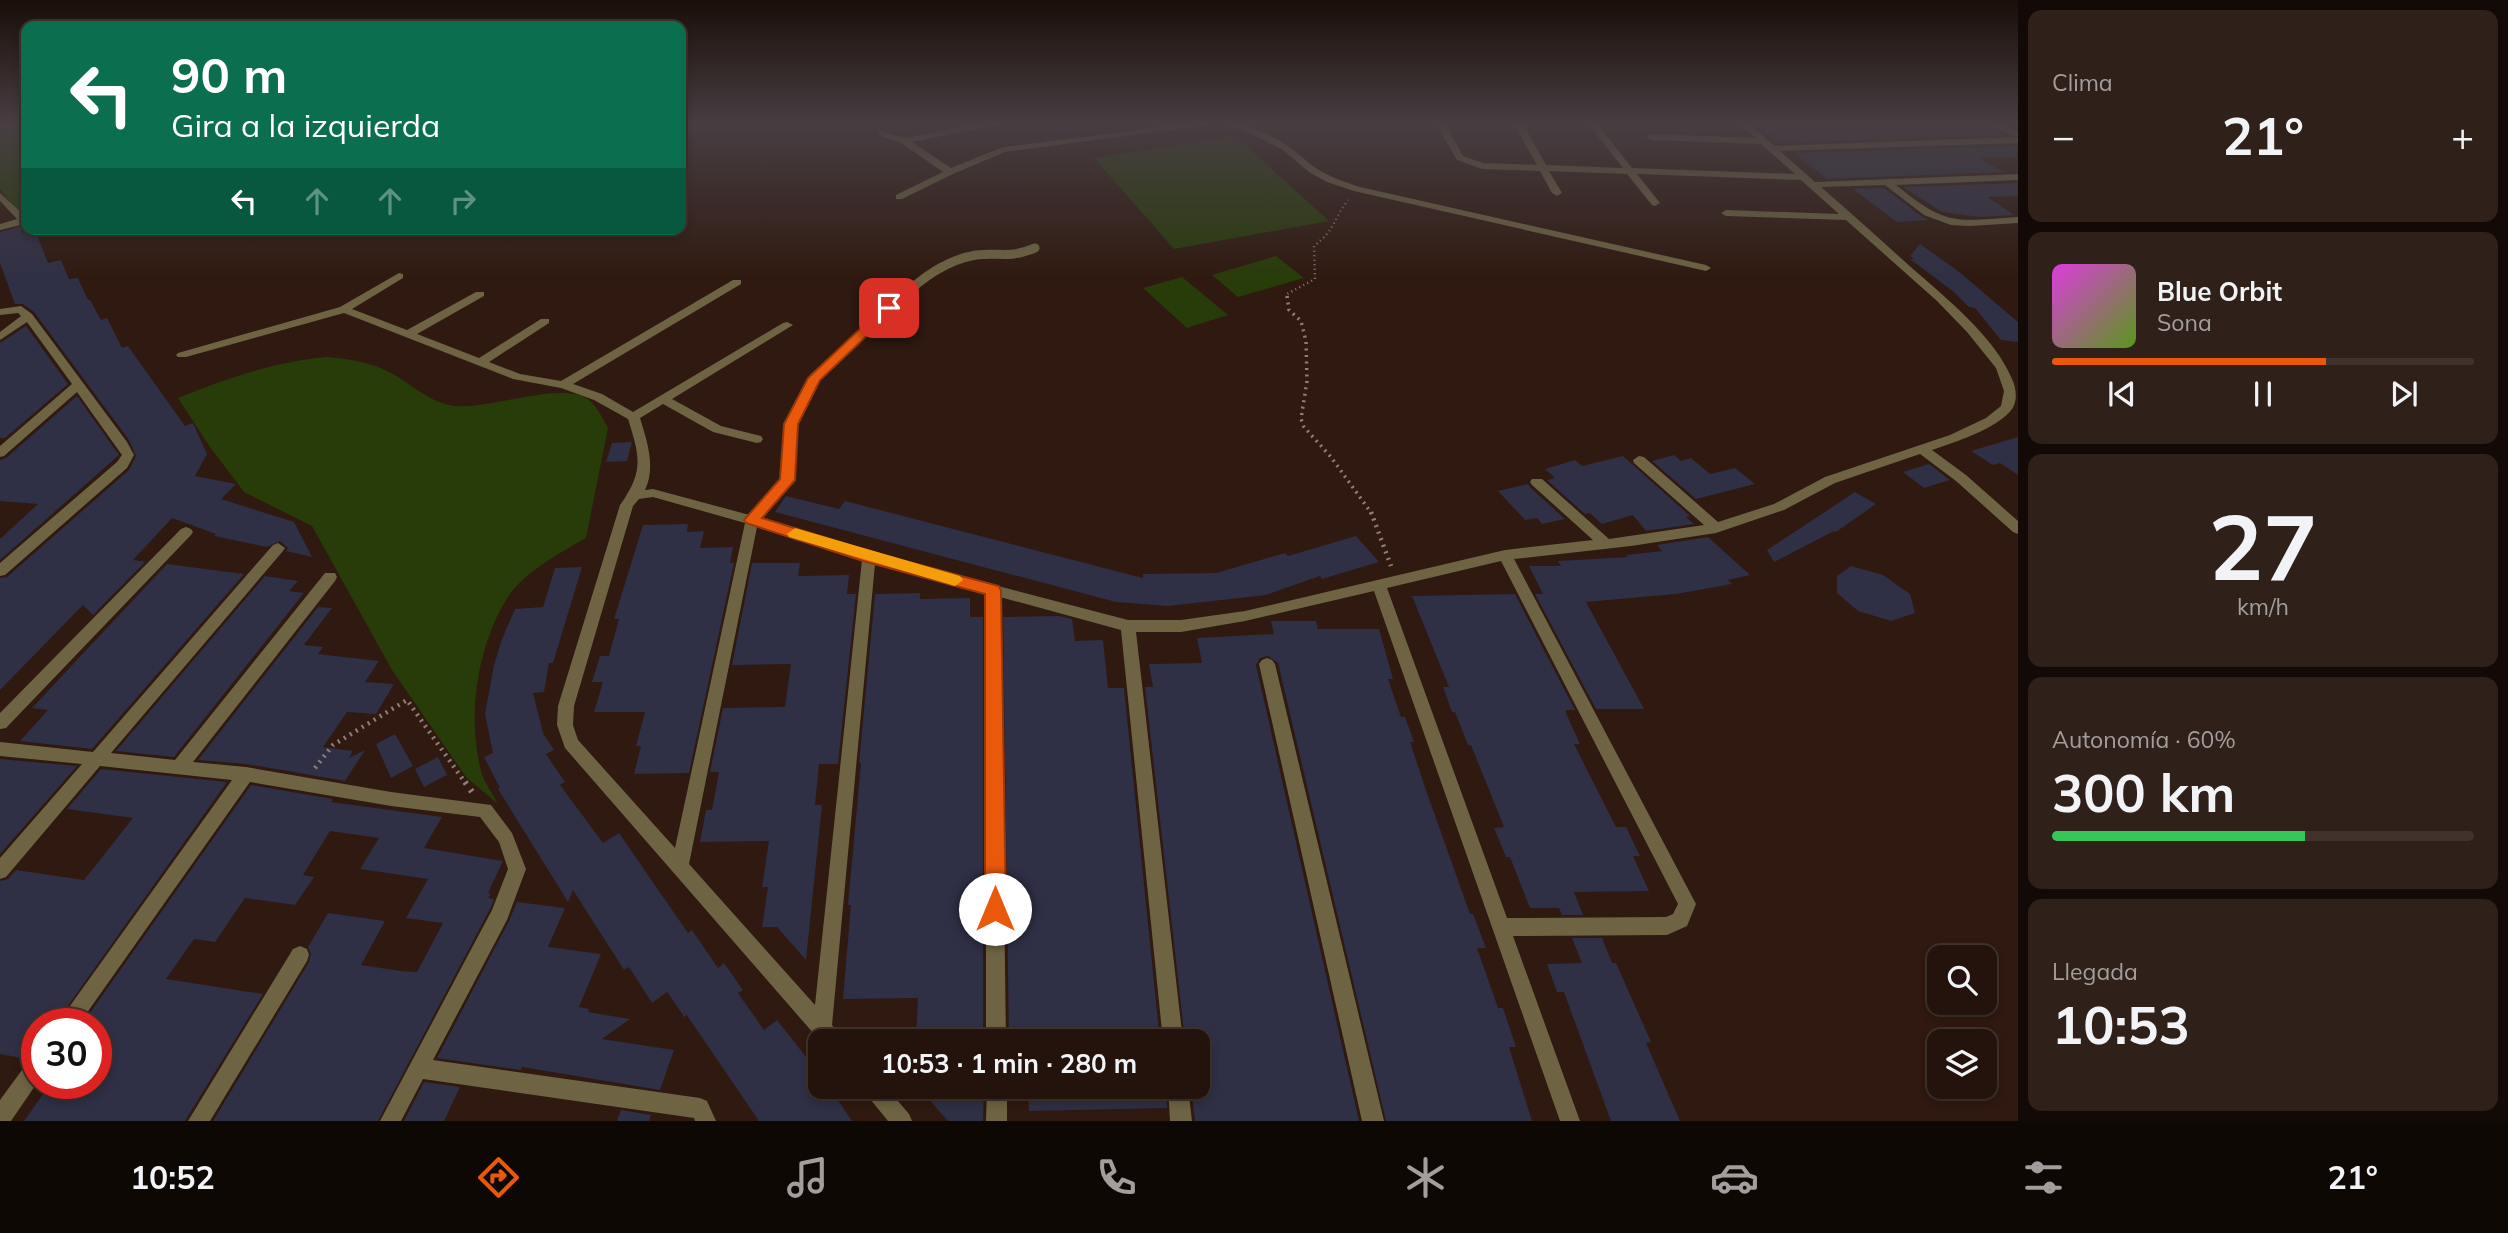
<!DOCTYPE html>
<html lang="es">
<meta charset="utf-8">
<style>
:root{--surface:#23130c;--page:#2f201a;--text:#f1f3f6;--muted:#a39e9d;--line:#40322d;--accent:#ea580c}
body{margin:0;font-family:Mulish,sans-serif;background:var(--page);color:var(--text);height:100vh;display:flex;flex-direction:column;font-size:26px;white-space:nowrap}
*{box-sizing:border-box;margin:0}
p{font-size:23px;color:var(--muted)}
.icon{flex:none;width:38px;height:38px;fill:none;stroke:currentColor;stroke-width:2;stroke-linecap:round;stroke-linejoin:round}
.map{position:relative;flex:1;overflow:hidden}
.sheet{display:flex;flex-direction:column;gap:10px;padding:10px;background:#130a07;width:490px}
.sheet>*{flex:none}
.guide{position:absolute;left:21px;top:21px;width:665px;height:214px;border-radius:14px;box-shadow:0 4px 10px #0003,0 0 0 2px var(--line);background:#0b6e4f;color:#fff;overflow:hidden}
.buttons{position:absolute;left:1927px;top:945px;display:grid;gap:14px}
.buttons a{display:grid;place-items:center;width:70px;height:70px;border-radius:14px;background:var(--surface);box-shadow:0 4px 10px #0003,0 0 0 2px var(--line);font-size:35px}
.speed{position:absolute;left:21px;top:1008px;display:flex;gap:14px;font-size:35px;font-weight:700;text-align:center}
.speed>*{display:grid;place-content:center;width:91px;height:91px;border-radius:50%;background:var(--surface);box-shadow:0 4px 10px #0003,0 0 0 2px var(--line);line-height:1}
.speed .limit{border:10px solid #d22;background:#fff;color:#111}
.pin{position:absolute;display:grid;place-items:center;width:60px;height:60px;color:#fff;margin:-30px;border-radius:14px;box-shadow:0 4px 10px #0006}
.me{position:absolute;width:77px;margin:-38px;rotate:0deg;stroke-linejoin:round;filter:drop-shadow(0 0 5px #0008)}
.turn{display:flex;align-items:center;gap:24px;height:147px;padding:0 35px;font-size:32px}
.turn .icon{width:91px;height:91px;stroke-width:2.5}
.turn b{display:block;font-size:49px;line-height:60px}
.lanes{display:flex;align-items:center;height:66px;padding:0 35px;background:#0003;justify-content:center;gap:35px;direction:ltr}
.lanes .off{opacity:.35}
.big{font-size:52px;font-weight:700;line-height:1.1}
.sheet .tile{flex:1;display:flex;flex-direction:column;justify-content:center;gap:10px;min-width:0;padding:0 24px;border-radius:14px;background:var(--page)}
.sheet .dial{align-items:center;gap:0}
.dial b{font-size:91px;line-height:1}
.song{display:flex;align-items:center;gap:21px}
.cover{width:84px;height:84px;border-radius:10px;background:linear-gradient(135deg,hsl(300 70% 55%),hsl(90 70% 35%))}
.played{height:7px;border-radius:4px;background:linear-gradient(90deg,var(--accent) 65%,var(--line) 65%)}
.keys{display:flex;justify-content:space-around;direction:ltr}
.heat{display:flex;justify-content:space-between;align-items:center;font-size:38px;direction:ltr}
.charge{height:10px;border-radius:5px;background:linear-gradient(90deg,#34c759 60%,var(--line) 0)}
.trip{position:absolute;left:808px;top:1029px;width:402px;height:70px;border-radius:14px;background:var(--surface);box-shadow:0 4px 10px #0003,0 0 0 2px var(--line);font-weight:700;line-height:70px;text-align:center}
.menu{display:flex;height:112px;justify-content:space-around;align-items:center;background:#0e0805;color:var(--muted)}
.menu .icon{width:49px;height:49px}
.menu .active{color:var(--accent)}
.menu b{font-size:32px;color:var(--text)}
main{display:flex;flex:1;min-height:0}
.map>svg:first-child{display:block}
.green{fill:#283c09}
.building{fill:#2f2f45}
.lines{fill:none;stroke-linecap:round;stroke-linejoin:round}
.path-far3{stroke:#917e77;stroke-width:2.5;stroke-dasharray:1 3.5;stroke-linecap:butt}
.path-far2{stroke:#917e77;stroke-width:3.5;stroke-dasharray:2 4.5;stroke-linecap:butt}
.path-far1{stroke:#917e77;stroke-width:4.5;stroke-dasharray:2 5;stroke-linecap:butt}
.path{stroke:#917e77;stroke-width:6;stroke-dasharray:2.5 7;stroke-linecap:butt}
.lane-far2{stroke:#6e6443;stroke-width:9}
.lane-far1{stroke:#6e6443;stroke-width:10}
.lane{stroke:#6e6443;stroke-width:13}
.street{fill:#6e6443;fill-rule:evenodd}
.route{fill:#ea580c;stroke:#983908;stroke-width:2}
.slow{fill:#f59e0b}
</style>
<main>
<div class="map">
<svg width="2018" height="1121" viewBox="0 0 2018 1121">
<rect width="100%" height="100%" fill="#2f1910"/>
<g class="green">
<polygon points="0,124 26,124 26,212 18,213 0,188"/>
<polygon points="1235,136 1329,221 1174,249 1094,158"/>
<polygon points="1276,256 1304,278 1238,297 1212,275"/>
<polygon points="1182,277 1228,315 1187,328 1143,288"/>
<path d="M326,357C349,359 372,362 393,374C414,386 429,402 454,406C489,410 566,379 590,401C598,408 603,419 608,428L586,538C560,553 522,573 506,600C477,648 467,717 481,771C484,782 493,794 498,804L466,777L392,670L312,526L244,492L210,447L178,398C227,378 274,362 326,357Z"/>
</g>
<g class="building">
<polygon points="1757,124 1984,124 2006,135 1781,143"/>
<polygon points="2016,146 2016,157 1980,158 2003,172 1827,179 1794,153"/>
<polygon points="2018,183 2018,196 1987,197 2014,215 1980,217 1942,212 1903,187"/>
<polygon points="1884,188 1922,217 1929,220 1897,222 1853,189"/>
<polygon points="23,226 22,233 35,230 48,263 61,260 69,279 78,278 88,300 90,300 101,320 107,318 122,348 128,346 185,426 193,423 207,454 195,476 236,484 221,499 294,522 312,557 286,551 288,548 280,541 267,547 214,536 216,534 172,518 133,560 145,562 93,615 83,605 0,690 0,578 7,577 129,470 136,456 129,440 34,312 23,304 15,304 0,263 0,232"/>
<polygon points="1920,244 1958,271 2018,322 2018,342 2001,340 1975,308 1969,307 1954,292 1910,259 1914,259 1910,256"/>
<polygon points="26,326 68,384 5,438 0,438 0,343"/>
<polygon points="77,396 119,455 0,560 0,539 38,504 0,501 0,460 6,458"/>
<polygon points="2018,437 2018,475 2000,463 1993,465 1971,451"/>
<polygon points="632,442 627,461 606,462 612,443"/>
<polygon points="1674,455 1681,461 1691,458 1710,474 1735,468 1755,484 1696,499 1652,461"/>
<polygon points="1623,456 1690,516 1686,517 1694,524 1646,531 1633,515 1602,524 1590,513 1585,514 1547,480 1555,478 1545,469 1575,460 1582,466"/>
<polygon points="1929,464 1950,480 1924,488 1903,472"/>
<polygon points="1528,484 1530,487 1565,519 1542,524 1537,518 1525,520 1498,491"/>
<polygon points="1855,492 1876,504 1836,532 1834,531 1774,562 1767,550"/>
<polygon points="786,496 839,509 845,501 1143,578 1143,574 1216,573 1285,553 1288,556 1356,536 1379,562 1322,579 1320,576 1266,595 1168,606 1116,602 775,512"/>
<polygon points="688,524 687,532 704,531 700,548 733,547 730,563 734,563 689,773 634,774 641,746 636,746 645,712 594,712 603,682 592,682 600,656 609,656 619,619 614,619 643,525"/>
<polygon points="1708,537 1750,575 1728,580 1732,584 1676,594 1586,602 1644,709 1596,709 1535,594 1543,594 1529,566 1561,566 1558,561 1628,557 1626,555 1662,551 1657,545"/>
<polygon points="752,563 800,563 798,576 849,575 847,594 856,594 838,764 819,764 815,805 822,805 806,960 777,927 762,927 768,887 762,887 769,841 700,842 706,810 712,810 719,772 710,772 723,708 785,707 791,664 732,665"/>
<polygon points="167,564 244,574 92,749 20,741 48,710 32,708"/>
<polygon points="1851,566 1883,575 1910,594 1915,613 1891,621 1858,611 1837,593 1837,576"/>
<polygon points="582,567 553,663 549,663 544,692 533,693 543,733 554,750 546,754 565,782 560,785 603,843 619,833 688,933 692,930 718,968 724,963 743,990 738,993 764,1030 777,1020 821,1076 821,1087 829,1087 852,1121 759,1121 686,1014 685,1018 667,992 652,1003 629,967 624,970 573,890 568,902 498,789 500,788 484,757 493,753 485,714 494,665 502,639 515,609 543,607 555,568"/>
<polygon points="265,576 298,581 289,591 304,593 174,757 116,751"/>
<polygon points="920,593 920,599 970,598 970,617 983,617 983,1041 916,1041 918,998 843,999 851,905 848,905 861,763 859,763 875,594"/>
<polygon points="1515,594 1575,710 1566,710 1566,713 1580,744 1574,744 1616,827 1626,827 1640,856 1633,856 1649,891 1574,892 1583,915 1562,915 1559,908 1530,908 1510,857 1506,857 1494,828 1504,827 1471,745 1468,745 1455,712 1452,712 1443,687 1449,687 1412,596"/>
<polygon points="318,607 332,608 304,645 323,647 318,654 379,661 365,682 394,684 376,714 347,712 323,747 353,751 349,758 365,750 345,781 246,764 198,760"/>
<polygon points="1059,616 1072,619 1075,641 1103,640 1108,688 1124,688 1160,1041 1009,1041 1003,617"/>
<polygon points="1271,621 1316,621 1318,629 1379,629 1393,679 1388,679 1401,717 1405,717 1414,742 1410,742 1426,790 1470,914 1473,914 1486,948 1477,948 1498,1008 1503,1008 1516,1047 1509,1047 1532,1121 1386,1121 1278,663 1268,656 1260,658 1256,665 1359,1121 1195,1121 1191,1087 1199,1087 1199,1041 1185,1041 1145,687 1153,687 1149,664 1202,663 1197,638 1274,634"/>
<polygon points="395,734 413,766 391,778 376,744"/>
<polygon points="438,757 447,775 424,787 415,769"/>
<polygon points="0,759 77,766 0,854"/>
<polygon points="101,769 227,782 55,1024 37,1024 36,1054 27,1059 0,1054 0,881 8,879 16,870 84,880 133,818 67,809"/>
<polygon points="251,785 333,799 331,802 442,817 424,848 503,861 488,893 491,894 488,898 494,899 490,909 378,1121 213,1121 309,962 311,954 308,947 328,913 385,921 361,965 401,971 417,972 443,923 406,918 428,879 360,869 379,838 330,831 303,875 314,877 295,905 245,898 215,942 194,939 166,979 263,994 185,1121 24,1121 51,1083 96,1083 96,1019 87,1017"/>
<polygon points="517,902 565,908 548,947 601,954 579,1007 589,1009 588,1012 630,1019 602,1039 674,1050 660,1090 522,1067 521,1070 437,1058 509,921"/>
<polygon points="1572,938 1602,938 1612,963 1616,963 1651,1042 1646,1043 1680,1121 1611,1121 1564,992 1557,992 1547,964 1582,963"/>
<polygon points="424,1082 460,1087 444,1121 404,1121"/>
<polygon points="918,1087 984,1087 983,1121 948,1121"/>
<polygon points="1028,1087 1166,1087 1167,1108 1029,1111"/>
<polygon points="621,1110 651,1115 649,1121 617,1121"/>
</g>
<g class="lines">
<path class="path-far3" d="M1287,298V294L1315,279L1314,246C1335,230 1333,220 1348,200"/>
<polyline class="path-far2" points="1287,296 1289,310 1301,321 1306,341 1307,381 1301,419 1304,427 1331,457 1372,514"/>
<g class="path-far1">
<polyline points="1371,512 1391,566"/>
<polyline points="315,768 333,745 407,700 466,784"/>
</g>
<polyline class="path" points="465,782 472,792"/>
<path class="lane-far2" d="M901,298C922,278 946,260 976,255C1001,252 1008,259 1035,248"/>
<polyline class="lane-far1" points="758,514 787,480 791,423 814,378 903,296"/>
<polyline class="lane" points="752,520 759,512"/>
<g class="street">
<polygon points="981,124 1002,124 912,142 951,168 1003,147 1187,124 1215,124 1005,152 953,174 902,199 896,199 896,195 943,172 901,143 879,135 879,131 905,138"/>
<path d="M1226,124C1248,124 1270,134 1288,146C1299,153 1307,163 1319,170C1332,178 1345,182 1360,187L1706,265L1711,268L1706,271L1354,191L1327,182L1309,172L1283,150L1256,136Z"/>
<path d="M1436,124H1445L1463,156L1483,163L1537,165L1514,124H1523L1546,165L1623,168L1589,125L1597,124L1632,168L1795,174L1761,144L1651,140L1647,137L1651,134L1755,138L1740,124H1750L1774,146L2018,137V143L1780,151L1815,182L2018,174V180L1896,185C1948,227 1954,221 2018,217V223L1970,226L1951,225L1924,215L1885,185L1821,187C1852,214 1882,241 1913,269C1946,298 1995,337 2012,379C2016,387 2018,401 2012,409C1997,429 1955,442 1932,450L1966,475L2018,521V534L2013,532L1956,481L1920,454L1835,483L1784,510L1716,533L1631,546L1514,559L1696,904L1687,926L1667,935L1513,936L1580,1121H1560L1374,591L1245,621L1181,632H1136L1183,1041H1163L1121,630L1000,597L1006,1041H986V593L875,564L832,1025L843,1041L821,1042L565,748L557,725L558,706L620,505C644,471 640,457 628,419L594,400L561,388L513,379L344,313L186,357H178L176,355L178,353L340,307L399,273L403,274V278L352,309L407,330L476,292H484V296L417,334L479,358L541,319H549V323L489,362L520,374L561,381L733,280H741V284L573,384L602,394L633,412L783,323L787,322L793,325L672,399L721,426L761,436L763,439L761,442L757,443L713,432L663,404L640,418C647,441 656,467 645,490L653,489L757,517L871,553L1128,620H1181L1245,611L1505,550L1593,540L1532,485L1530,482L1532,479H1542L1609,539L1704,525L1634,463L1633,460L1639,456L1644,457L1718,522L1774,504L1825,477L1950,435L1986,418L2001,406L2004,391L1996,368L1967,332L1937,301L1846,220L1726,216L1721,213L1726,210L1839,214L1801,180L1637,174L1660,203L1655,206L1652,205L1627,174L1549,171L1562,193L1557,196L1552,193L1540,171L1482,169L1457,160ZM653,497L745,523L675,848L578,740L573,725L574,706L633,506L639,499ZM757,527L862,560L815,1005L689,864ZM1501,561L1678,904L1673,914L1666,917L1507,918L1387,588Z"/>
<polygon points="1986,124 1999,124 2018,131 2018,137"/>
<polygon points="0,193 26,217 26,221 21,225 0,230 0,224 17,219 0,201"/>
<polygon points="21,306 32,314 127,442 134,455 127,468 5,575 0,576 0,563 117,462 122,455 77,392 4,456 0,457 0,446 72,384 27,322 0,340 0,332 21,316 18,313 0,315 0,309"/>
<polygon points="186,527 191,529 193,532 191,535 6,728 0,729 0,713 181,529"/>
<polygon points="278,543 285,548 283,551 111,753 175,760 325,573 335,573 337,577 335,581 193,762 246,767 391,792 491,805 512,833 526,869 507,920 433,1060 700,1098 707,1101 716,1121 695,1121 694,1118 423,1079 401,1121 380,1121 492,910 508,869 499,842 480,817 391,806 250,782 79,1024 57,1024 232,780 100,766 6,877 0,879 0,858 82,764 0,756 0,742 93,752 273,545"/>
<polygon points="1267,658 1272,660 1275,664 1384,1121 1362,1121 1259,664 1262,660"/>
<polygon points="300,946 307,949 309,955 307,961 210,1121 188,1121 293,949"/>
<polygon points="37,1056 37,1083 11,1121 0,1121 0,1100 30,1059"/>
<polygon points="863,1087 886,1087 909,1114 912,1121 888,1121 866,1094"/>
<polygon points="987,1087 1007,1087 1007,1121 986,1121"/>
<polygon points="1168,1087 1188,1087 1192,1121 1170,1121"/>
</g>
</g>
<linearGradient id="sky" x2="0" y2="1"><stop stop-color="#1a0e09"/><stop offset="0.44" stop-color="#473e42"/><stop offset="1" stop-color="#473e42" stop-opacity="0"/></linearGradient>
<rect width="2018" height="281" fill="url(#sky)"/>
<polygon class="route" points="889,304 893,306 893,311 820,380 798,424 795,480 762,518 872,552 999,586 1001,591 1006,909 1003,916 995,918 988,916 985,909 985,594 863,561 746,523 744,520 780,479 784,424 808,378 884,306"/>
<polygon class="slow" points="795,528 960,576 963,580 955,586 789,537 787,534"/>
</svg>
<div class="buttons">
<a><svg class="icon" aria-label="search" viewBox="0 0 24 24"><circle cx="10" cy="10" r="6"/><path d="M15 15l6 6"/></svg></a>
<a><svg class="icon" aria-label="layers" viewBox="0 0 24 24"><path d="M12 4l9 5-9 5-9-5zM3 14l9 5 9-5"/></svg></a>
</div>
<div class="speed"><div class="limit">30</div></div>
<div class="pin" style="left:889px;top:308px;background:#d93025"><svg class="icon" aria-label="arrive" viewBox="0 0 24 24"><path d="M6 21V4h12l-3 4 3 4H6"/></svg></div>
<svg class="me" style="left:995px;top:909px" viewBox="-20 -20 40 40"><circle r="19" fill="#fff"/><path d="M0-13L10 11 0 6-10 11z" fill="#ea580c"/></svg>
<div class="trip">10:53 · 1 min · 280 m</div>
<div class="guide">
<div class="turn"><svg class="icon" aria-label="left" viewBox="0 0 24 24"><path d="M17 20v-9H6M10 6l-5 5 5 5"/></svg><div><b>90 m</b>Gira a la izquierda</div></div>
<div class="lanes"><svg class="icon" aria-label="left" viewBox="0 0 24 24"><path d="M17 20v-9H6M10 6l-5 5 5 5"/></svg><svg class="icon off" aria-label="ahead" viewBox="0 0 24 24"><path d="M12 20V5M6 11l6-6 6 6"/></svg><svg class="icon off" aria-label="ahead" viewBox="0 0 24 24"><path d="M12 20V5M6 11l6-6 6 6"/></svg><svg class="icon off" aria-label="right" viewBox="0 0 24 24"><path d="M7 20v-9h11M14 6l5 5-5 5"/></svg></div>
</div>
</div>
<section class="sheet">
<div class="tile"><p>Clima</p>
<div class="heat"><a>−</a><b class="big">21°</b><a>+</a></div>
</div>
<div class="tile">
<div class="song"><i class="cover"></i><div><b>Blue Orbit</b><p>Sona</p></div></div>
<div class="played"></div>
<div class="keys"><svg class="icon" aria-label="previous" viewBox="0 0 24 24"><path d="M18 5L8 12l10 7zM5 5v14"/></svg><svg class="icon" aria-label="pause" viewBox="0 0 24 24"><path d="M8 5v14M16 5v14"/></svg><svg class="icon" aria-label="next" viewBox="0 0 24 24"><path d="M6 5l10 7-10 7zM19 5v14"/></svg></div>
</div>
<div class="tile dial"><b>27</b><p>km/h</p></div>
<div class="tile"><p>Autonomía · 60%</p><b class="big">300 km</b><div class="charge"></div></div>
<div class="tile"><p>Llegada</p><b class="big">10:53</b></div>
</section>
</main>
<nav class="menu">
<b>10:52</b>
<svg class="icon active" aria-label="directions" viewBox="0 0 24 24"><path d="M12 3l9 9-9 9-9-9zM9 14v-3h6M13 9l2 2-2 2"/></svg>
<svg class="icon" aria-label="music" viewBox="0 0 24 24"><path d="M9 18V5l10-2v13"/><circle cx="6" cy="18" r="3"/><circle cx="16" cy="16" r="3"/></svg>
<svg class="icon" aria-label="phone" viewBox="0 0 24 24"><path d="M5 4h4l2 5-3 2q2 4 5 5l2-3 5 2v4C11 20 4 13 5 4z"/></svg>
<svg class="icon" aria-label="climate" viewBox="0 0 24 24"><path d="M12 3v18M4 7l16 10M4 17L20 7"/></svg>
<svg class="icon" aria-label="car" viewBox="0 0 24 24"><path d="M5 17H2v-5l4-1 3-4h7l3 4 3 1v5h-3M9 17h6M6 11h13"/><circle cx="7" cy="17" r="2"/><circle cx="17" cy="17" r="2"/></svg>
<svg class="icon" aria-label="filters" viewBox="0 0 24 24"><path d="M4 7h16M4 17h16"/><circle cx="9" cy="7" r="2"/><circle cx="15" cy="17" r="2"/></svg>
<b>21°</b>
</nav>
